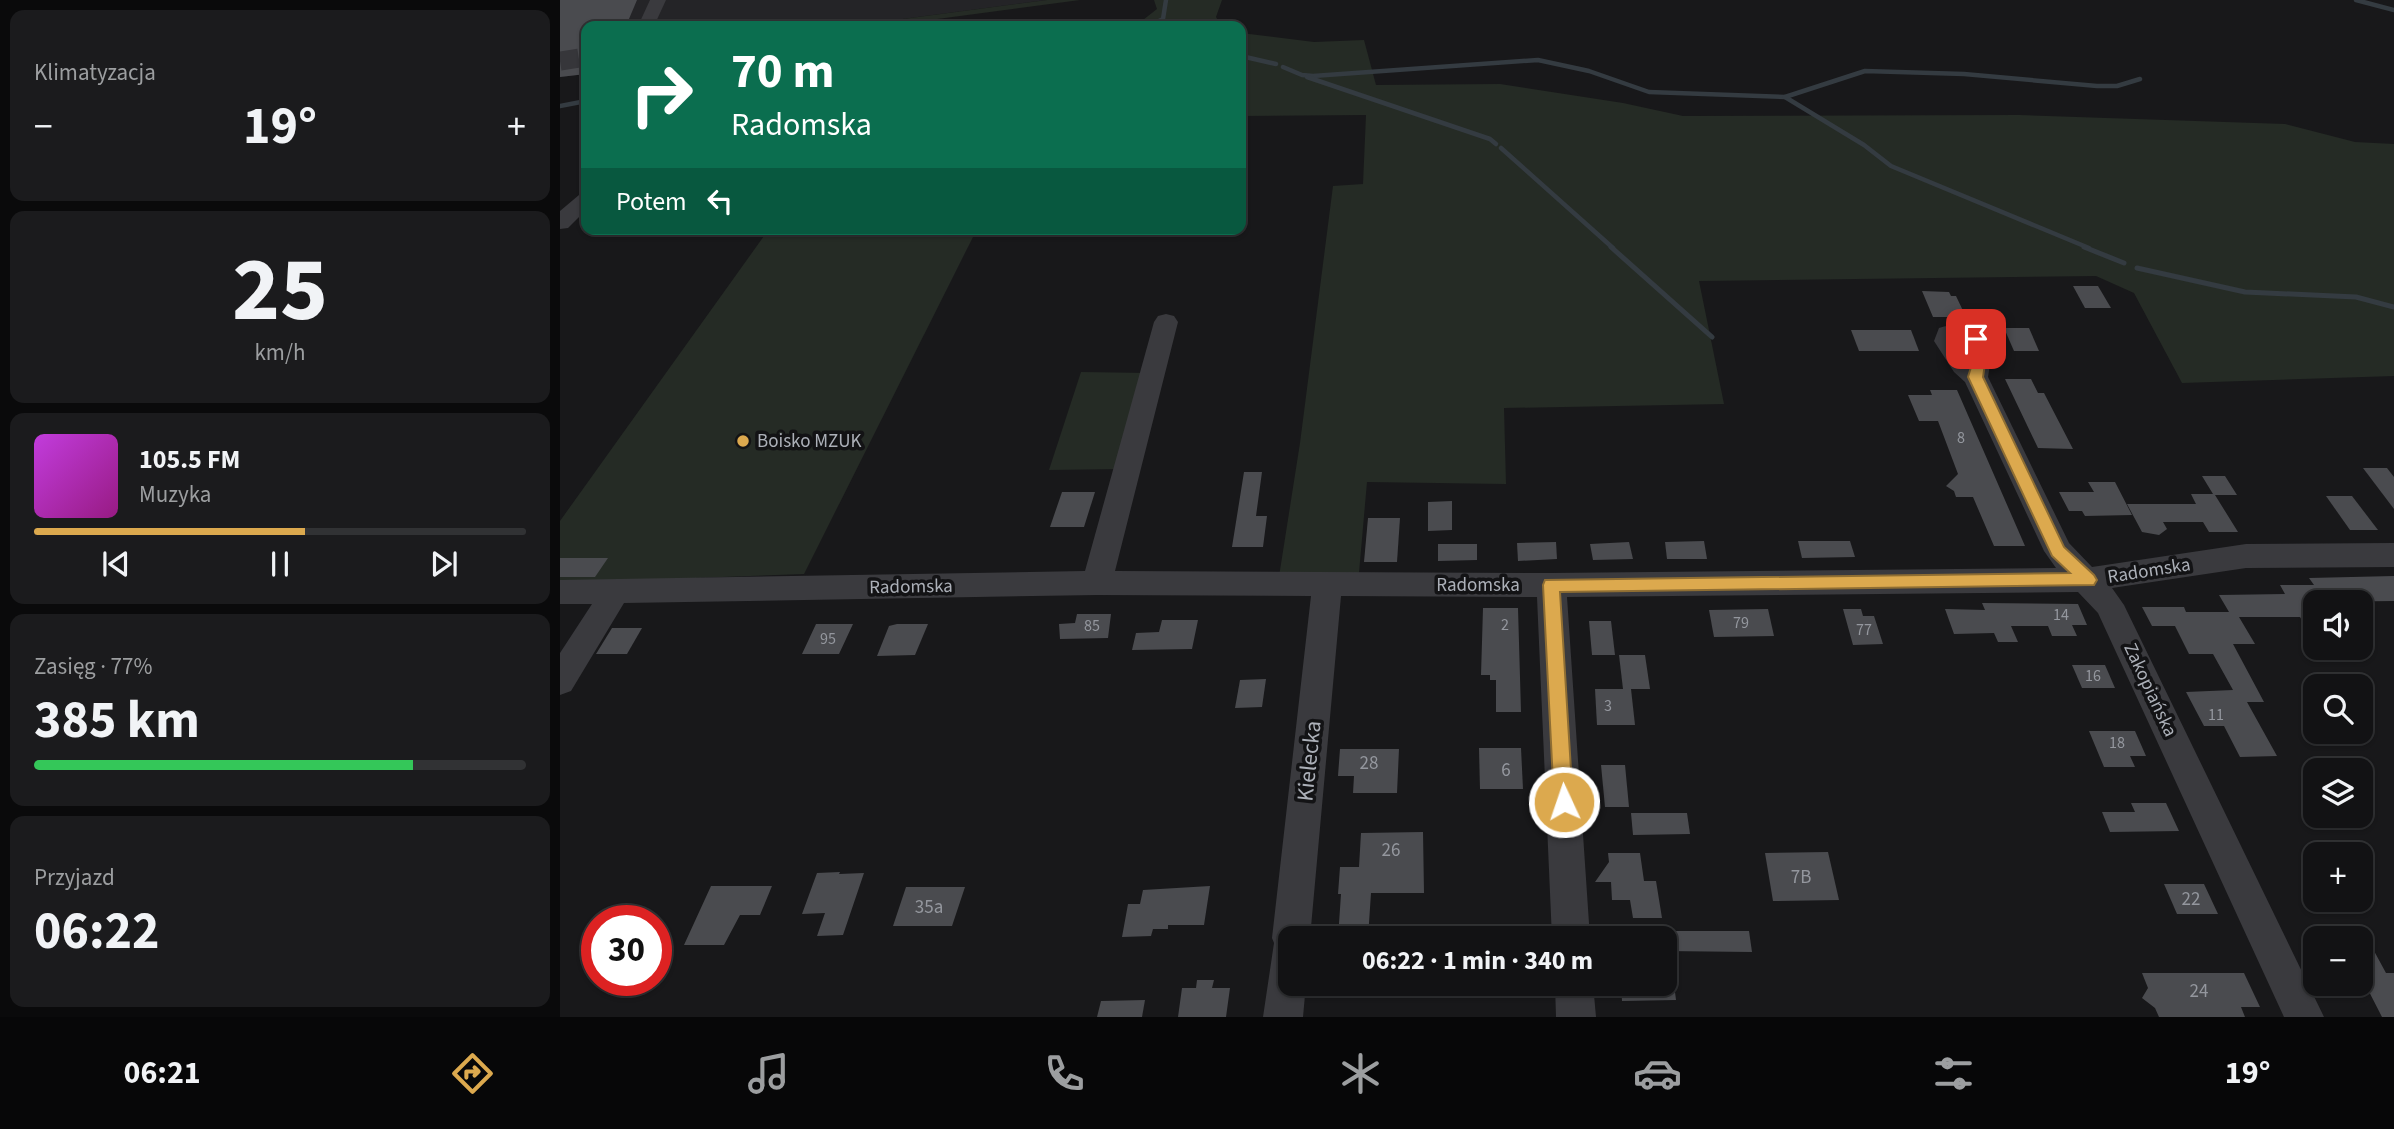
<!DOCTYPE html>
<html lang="pl">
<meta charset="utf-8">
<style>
:root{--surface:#121214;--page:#1b1b1d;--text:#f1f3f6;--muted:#9c9ea0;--line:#313234;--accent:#dca94e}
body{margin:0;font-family:"Source Sans 3",sans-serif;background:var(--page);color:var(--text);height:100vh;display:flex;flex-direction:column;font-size:26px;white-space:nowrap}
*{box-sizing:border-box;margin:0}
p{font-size:23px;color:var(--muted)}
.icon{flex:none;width:38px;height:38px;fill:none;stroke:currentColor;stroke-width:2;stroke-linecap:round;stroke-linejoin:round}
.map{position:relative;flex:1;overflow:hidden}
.sheet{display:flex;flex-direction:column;gap:10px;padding:10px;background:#0a0a0b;width:560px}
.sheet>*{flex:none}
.hud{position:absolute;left:21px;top:21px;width:665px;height:214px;border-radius:14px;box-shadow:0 2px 5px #0004,0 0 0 2px var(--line);background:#0b6e4f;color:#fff;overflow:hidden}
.tools{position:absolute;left:1743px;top:590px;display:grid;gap:14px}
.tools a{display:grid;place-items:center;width:70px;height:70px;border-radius:14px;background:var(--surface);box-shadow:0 2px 5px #0004,0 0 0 2px var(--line);font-size:35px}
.speed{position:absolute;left:21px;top:905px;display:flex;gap:14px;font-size:35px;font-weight:700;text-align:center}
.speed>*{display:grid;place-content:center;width:91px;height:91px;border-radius:50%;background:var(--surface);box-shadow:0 2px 5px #0004,0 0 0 2px var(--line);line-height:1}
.speed .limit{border:10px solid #d22;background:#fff;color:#111}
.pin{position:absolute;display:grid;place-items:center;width:60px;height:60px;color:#fff;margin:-30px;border-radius:14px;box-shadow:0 4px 10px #0006}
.me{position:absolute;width:77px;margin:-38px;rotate:357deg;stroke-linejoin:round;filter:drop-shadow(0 0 5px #0008)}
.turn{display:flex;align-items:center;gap:24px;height:147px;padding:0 35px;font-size:32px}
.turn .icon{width:91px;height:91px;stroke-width:2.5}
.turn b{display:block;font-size:49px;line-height:60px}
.then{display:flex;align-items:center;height:66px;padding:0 35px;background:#0003;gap:14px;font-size:26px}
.big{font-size:52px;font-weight:700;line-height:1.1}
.sheet .card{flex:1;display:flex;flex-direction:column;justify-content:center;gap:10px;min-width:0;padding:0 24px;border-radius:14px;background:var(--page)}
.sheet .dial{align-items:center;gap:0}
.dial b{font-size:91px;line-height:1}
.song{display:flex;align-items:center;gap:21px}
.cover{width:84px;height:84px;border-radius:10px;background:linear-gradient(135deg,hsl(290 70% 55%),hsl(310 70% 35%))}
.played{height:7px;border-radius:4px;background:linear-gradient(90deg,var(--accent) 55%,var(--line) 55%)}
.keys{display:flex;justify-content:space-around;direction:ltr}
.heat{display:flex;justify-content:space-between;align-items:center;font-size:38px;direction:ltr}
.charge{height:10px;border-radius:5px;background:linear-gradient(90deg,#34c759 77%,var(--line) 0)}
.trip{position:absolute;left:718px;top:926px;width:399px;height:70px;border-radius:14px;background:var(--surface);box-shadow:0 2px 5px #0004,0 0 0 2px var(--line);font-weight:700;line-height:70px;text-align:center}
.dock{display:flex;height:112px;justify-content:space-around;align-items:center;background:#070708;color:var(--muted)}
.dock .icon{width:49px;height:49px}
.dock .on{color:var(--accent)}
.dock b{font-size:32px;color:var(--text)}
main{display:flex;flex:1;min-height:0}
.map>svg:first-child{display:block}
.built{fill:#242427}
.green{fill:#252b25}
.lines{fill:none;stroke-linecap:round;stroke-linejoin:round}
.stream-far1{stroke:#343b41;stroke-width:4.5}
.stream{stroke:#343b41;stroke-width:5}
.building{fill:#4a4b4f}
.minor-tunnel{stroke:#36363a;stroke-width:19;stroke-dasharray:19 10;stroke-linecap:butt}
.minor{fill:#3a3a3e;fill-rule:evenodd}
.route{fill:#dca94e;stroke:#8f6e33;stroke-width:2}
.poi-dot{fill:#dca94e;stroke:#131315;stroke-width:2.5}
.labels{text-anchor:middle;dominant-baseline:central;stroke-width:7;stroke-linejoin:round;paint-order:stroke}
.number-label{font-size:16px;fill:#94979e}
.poi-label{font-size:19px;fill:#acb0b8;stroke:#131315;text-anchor:start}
.street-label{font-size:19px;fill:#acb0b8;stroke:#131315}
.near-number-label{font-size:19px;fill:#94979e}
.near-street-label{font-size:23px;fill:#acb0b8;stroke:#131315}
</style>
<main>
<section class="sheet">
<div class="card"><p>Klimatyzacja</p>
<div class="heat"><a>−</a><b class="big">19°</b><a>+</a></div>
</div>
<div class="card dial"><b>25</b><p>km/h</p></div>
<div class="card">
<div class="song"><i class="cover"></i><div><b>105.5 FM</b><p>Muzyka</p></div></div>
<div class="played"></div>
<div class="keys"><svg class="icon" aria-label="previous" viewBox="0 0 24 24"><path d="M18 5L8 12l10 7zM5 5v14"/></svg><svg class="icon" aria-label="pause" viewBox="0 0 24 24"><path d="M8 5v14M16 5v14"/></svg><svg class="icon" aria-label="next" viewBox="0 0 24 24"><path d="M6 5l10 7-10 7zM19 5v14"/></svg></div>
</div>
<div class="card"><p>Zasięg · 77%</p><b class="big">385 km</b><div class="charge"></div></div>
<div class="card"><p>Przyjazd</p><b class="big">06:22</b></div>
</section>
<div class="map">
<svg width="1834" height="1017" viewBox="0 0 1834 1017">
<rect width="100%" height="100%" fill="#18181a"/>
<polygon class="built" points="0,0 487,0 290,26 26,26 26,74 0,77"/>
<g class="green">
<polygon points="487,0 520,0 325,26 290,26"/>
<polygon points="594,0 662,0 656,17 661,26 566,26 583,20 597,9"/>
<polygon points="681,33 754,42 804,40 816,85 940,84 1063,103 1123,116 1459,115 1725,124 1795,142 1834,144 1834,376 1622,383 1574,293 1536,276 1139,281 1164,404 944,408 946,484 807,482 798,584 718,583 740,443 773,186 803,184 806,115 681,116"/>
<polygon points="209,229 417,229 244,574 0,583 0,521"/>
<polygon points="521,372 588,373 562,469 489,470"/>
</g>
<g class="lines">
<g class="stream-far1">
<polyline points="1796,0 1834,10"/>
<polyline points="589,26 603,19 606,0"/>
<polyline points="681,56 716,64"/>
<polyline points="723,67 742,75 753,76 978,60 1029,71 1089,92 1225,97 1304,145 1331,166 1529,248"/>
<polyline points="747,77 930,139 936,144"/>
<polyline points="1225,97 1305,71 1404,74 1537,86 1557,86 1580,79"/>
<polyline points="0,106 26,101"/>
<polyline points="941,148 1053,248"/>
</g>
<g class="stream">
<polyline points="1051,247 1152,337"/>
<polyline points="1524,247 1564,263"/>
<polyline points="1577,268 1685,292 1796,297 1834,307"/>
</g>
</g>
<g class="building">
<polygon points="0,0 77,0 66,26 26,26 26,74 0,77"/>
<polygon points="1513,286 1538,286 1551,308 1525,308"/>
<polygon points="1362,291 1389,292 1391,296 1396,296 1406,317 1373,317"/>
<polygon points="1444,328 1469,328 1479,351 1454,351"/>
<polygon points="1291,330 1351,330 1359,351 1299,351"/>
<polygon points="1445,379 1471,379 1478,393 1484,393 1513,449 1478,448"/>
<polygon points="1370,390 1397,390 1465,546 1434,546 1413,497 1396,497 1394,491 1386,486 1398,474 1378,421 1359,421 1348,395 1372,395"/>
<polygon points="1803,468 1827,468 1834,477 1834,509"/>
<polygon points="684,472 702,472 696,516 707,516 703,547 672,547"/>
<polygon points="1642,476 1665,476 1677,495 1655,495 1678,532 1649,532 1643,522 1603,522 1607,529 1599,535 1582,532 1567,504 1636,504 1631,494 1653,494"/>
<polygon points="1528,482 1555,482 1572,515 1525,516 1522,511 1509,511 1499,492 1534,492"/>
<polygon points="502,492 535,492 524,527 490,527"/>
<polygon points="1766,496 1792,496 1818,530 1790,530"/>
<polygon points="892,501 892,530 868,531 868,502"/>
<polygon points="808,518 840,518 837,562 804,562"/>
<polygon points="1144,541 1147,559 1107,559 1105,542"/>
<polygon points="1238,541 1290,541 1295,557 1242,558"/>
<polygon points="996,542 997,559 958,561 957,543"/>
<polygon points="1069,542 1073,559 1033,560 1030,544"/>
<polygon points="878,544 917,544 917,560 878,561"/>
<polygon points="0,558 48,558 35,577 0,577"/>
<polygon points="1834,576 1834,601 1755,602 1755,641 1740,617 1679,617 1695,644 1673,644 1704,702 1687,702 1717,756 1680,757 1664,726 1644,726 1626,692 1673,690 1653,654 1629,654 1615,626 1592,626 1582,607 1624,607 1626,612 1669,612 1659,595 1725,594 1720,585 1754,585 1749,578"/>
<polygon points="1422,603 1518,604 1527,625 1512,625 1517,636 1492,636 1488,626 1451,626 1458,642 1438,642 1434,633 1394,634 1385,609 1425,610"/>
<polygon points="923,608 958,608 961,712 936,712 936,680 930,680 930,675 921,675"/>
<polygon points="1208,609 1214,636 1154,637 1149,610"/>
<polygon points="1283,609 1301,609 1303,616 1314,616 1323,644 1293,645"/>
<polygon points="517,614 551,614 548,638 500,639 499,624 515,623"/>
<polygon points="602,620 638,620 632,649 572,650 576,633 599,632"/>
<polygon points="1029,621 1051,621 1055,655 1032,655"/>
<polygon points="256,624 293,624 279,654 242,654"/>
<polygon points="337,624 368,624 355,655 317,656 329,626"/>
<polygon points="52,628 82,628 67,654 36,654"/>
<polygon points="1059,655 1085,655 1090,689 1063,689"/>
<polygon points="1512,665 1545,665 1555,688 1522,688"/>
<polygon points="706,679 702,707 675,708 680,680"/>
<polygon points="1035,689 1071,689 1075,725 1037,725"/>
<polygon points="1529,731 1575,731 1586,756 1570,756 1575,767 1544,767"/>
<polygon points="919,748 961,748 963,789 920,789"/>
<polygon points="780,749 839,749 837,793 793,793 794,776 778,776"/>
<polygon points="1041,765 1065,765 1069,807 1045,807"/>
<polygon points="1571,803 1606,803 1619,831 1550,832 1542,812 1575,812"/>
<polygon points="1071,813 1127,813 1130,834 1073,835"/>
<polygon points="863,832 864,893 811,893 808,938 778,938 781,894 778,894 780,867 799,867 801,833"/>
<polygon points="1268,852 1279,900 1213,901 1205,853"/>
<polygon points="1048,853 1080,853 1084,881 1096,881 1102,918 1073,918 1070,900 1052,900 1051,882 1035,882 1049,862"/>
<polygon points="280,872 279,874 304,873 283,935 257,936 265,913 242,914 257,873"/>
<polygon points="1604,884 1644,884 1658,914 1617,914"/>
<polygon points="151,886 212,886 200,915 180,915 164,945 124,945"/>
<polygon points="650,886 644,925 608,925 608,929 593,929 591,936 562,937 568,904 580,904 583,890"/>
<polygon points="346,887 405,887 392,926 333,926"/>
<polygon points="1801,927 1826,973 1834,973 1834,1017 1822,1017 1801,976"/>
<polygon points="1104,931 1189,931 1192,952 1104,951"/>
<polygon points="1582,973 1684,973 1700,1007 1681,1007 1685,1017 1599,1017 1595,1008 1582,998 1588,988"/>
<polygon points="637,980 654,980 652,988 670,988 666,1017 618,1017 622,988 636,988"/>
<polygon points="1061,984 1114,984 1116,1000 1062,1001"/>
<polygon points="585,1000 582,1017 537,1017 541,1001"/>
</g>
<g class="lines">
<polyline class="minor-tunnel" points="0,61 26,57"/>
<g class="minor">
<polygon points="90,0 106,0 94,26 78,26"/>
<polygon points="26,193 26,210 8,228 0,229 0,211 19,195"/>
<path d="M606,314L614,316L618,322L555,571L991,573L1496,568L1484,551L1405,382L1394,372L1374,341L1379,328C1401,321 1421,324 1433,345L1428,377L1509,543L1532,567L1686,544L1834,543V567L1686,568L1552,588L1564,605L1764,1017H1724L1538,613L1518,592L1007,597L1030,938H992L977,597L781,596L750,938H730V984H746L743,1017H703L714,943L712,938L751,596L537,595L64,603L11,691L0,695V653L32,604H0V580L525,571L594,322L598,316ZM1398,340L1409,346L1407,353L1398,341Z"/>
<polygon points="995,984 1033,984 1036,1017 996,1017"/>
</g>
</g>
<path class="route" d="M1416,334L1421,336L1428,345L1423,377L1504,547L1534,575L1537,580L1534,585L1000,592L1013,802L1011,809L1004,812L997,809L994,802L983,585L985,580L1510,573L1492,556L1408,377C1412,363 1418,351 1410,339Z"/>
<circle class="poi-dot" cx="183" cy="441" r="7"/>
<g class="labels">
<g class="number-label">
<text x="1401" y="438">8</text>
<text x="1501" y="615">14</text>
<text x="1181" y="623">79</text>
<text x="945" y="625">2</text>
<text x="532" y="626">85</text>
<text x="1304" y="630">77</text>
<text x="268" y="639">95</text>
<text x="1533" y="676">16</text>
<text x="1048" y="706">3</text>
<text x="1656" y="715">11</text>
<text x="1557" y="743">18</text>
</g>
<g class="poi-label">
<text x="197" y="441">Boisko MZUK</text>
</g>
<g class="street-label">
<text transform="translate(1589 571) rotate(-9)">Radomska</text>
<text x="918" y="585">Radomska</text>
<text transform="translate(351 587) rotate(-1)">Radomska</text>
<text transform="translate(1590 690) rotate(65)">Zakopiańska</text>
</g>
<g class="near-number-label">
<text x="809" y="763">28</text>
<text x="946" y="770">6</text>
<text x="831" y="850">26</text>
<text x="1241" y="877">7B</text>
<text x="1631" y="899">22</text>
<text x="369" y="907">35a</text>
<text x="1639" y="991">24</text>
</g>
<g class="near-street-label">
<text transform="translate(749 761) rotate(-84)">Kielecka</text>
</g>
</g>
</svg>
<div class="tools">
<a><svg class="icon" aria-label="sound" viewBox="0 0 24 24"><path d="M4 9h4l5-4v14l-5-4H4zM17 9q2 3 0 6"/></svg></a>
<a><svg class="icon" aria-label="search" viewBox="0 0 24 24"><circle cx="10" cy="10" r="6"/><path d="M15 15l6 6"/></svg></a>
<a><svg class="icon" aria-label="layers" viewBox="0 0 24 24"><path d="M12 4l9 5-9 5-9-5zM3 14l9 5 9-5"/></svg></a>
<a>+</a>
<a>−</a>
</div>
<div class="speed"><div class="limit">30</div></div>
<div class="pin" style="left:1416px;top:339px;background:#d93025"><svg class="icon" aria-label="arrive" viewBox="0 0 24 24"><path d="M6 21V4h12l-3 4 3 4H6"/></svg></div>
<svg class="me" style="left:1004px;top:802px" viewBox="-20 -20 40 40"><circle r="17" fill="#dca94e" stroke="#fff" stroke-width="3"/><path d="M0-11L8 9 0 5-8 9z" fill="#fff"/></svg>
<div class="trip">06:22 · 1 min · 340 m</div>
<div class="hud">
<div class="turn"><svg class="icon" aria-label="right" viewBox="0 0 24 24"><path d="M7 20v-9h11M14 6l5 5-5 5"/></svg><div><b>70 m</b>Radomska</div></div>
<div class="then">Potem<svg class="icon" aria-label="left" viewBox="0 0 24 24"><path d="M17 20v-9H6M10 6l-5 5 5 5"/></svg></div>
</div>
</div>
</main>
<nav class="dock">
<b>06:21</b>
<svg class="icon on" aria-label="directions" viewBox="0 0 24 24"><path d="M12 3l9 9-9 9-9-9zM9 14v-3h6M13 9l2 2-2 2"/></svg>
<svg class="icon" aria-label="music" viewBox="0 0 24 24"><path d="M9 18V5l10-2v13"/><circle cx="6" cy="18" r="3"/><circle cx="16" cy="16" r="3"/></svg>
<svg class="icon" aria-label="phone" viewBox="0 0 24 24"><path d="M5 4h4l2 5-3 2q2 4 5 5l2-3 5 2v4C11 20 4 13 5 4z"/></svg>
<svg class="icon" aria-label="climate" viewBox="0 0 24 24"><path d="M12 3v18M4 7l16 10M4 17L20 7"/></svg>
<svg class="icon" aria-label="car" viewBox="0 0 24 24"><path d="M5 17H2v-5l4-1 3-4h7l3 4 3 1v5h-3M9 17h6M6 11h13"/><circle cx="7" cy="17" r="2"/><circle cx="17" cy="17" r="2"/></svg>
<svg class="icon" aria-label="filters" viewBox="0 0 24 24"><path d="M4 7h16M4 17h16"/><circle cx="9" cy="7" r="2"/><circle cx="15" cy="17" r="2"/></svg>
<b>19°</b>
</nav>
